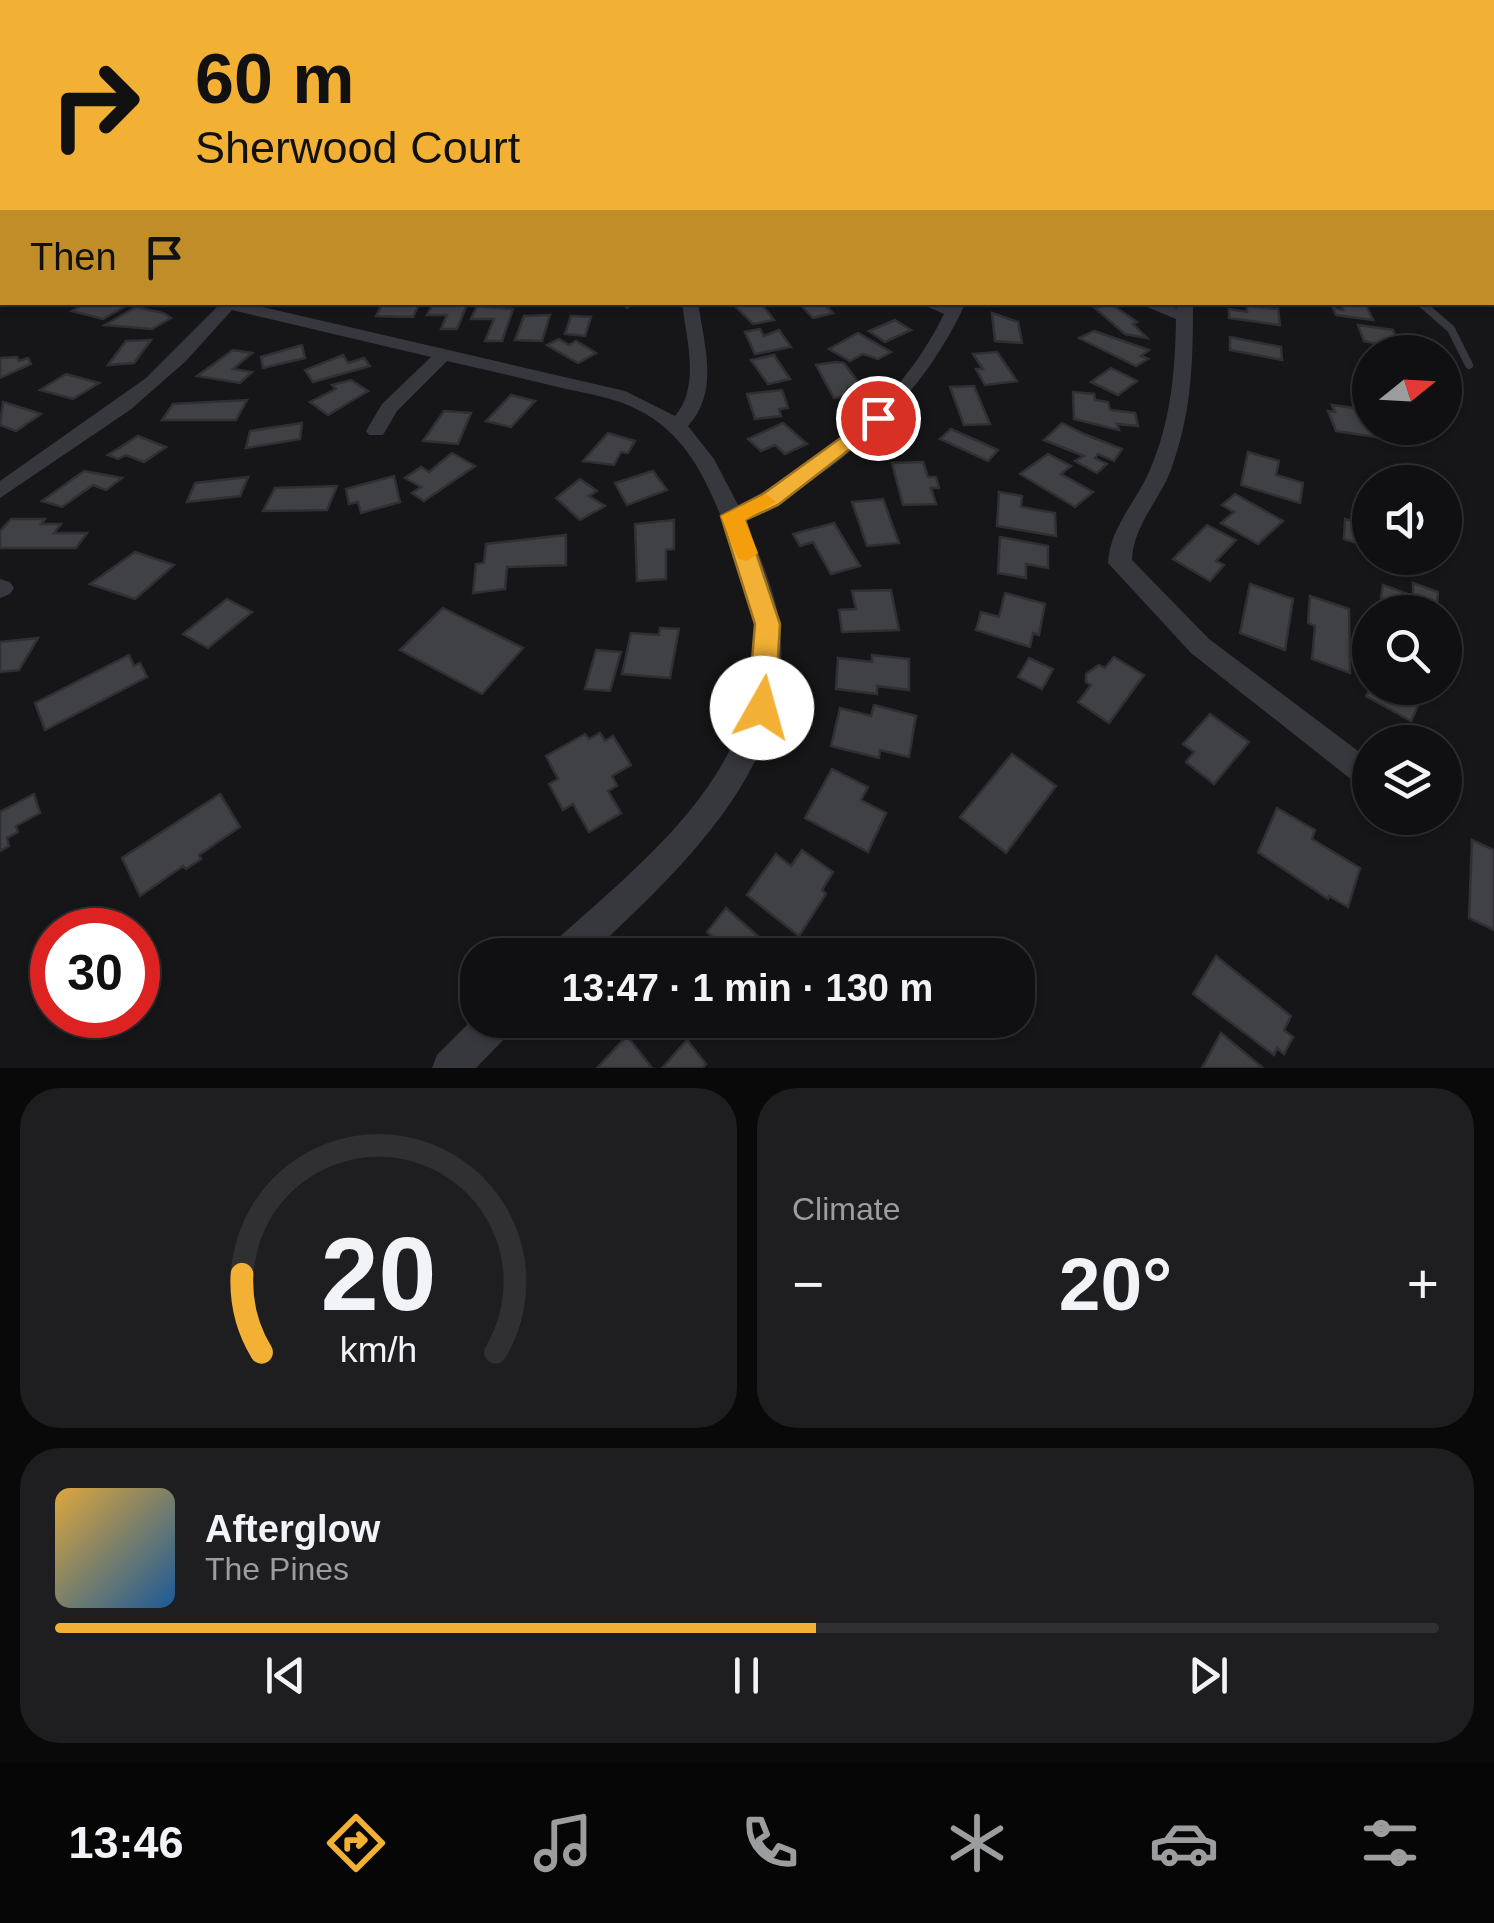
<!DOCTYPE html>
<meta charset="utf-8">
<style>
:root{--surface:#101012;--page:#1e1e20;--text:#f1f3f6;--muted:#9c9d9f;--line:#303032;--accent:#f2b134}
body{margin:0;font-family:Helvetica,sans-serif;background:var(--page);color:var(--text);height:100vh;display:flex;flex-direction:column;font-size:38px;white-space:nowrap}
*{box-sizing:border-box;margin:0}
p{font-size:32px;color:var(--muted)}
.icon{flex:none;width:55px;height:55px;fill:none;stroke:currentColor;stroke-width:2;stroke-linecap:round;stroke-linejoin:round}
.map{position:relative;height:1068px;overflow:hidden}
.sheet{display:flex;flex-direction:column;gap:20px;padding:20px;background:#09090a;flex:1}
.sheet>*{flex:none}
.hud{position:absolute;left:0px;top:0px;width:1495px;height:305px;box-shadow:0 2px 8px #0004,0 0 0 2px var(--line);background:#f2b134;color:#111;overflow:hidden}
.needle{width:65px;rotate:72deg}
.tools{position:absolute;left:1352px;top:335px;display:grid;gap:20px}
.tools a{display:grid;place-items:center;width:110px;height:110px;border-radius:50%;background:var(--surface);box-shadow:0 2px 8px #0004,0 0 0 2px var(--line);font-size:50px}
.speed{position:absolute;left:30px;top:908px;display:flex;gap:20px;font-size:50px;font-weight:700;text-align:center}
.speed>*{display:grid;place-content:center;width:130px;height:130px;border-radius:50%;background:var(--surface);box-shadow:0 2px 8px #0004,0 0 0 2px var(--line);line-height:1}
.speed .limit{border:15px solid #d22;background:#fff;color:#111}
.pin{position:absolute;display:grid;place-items:center;width:85px;height:85px;color:#fff;margin:-42px;border:5px solid #fff;border-radius:50%;box-shadow:0 2px 10px #0007}
.me{position:absolute;width:110px;margin:-55px;rotate:7deg;stroke-linejoin:round;filter:drop-shadow(0 0 8px #0008)}
.turn{display:flex;align-items:center;gap:35px;height:210px;padding:0 30px;font-size:45px}
.turn .icon{width:130px;height:130px;stroke-width:2.5}
.turn b{display:block;font-size:70px;line-height:85px}
.then{display:flex;align-items:center;height:95px;padding:0 30px;background:#0003;gap:20px;font-size:38px}
.big{font-size:75px;font-weight:700;line-height:1.1}
.sheet .tile{flex:1;display:flex;flex-direction:column;justify-content:center;gap:15px;min-width:0;padding:0 35px;border-radius:40px;background:var(--page)}
.sheet .dial{align-items:center;gap:0}
.dial svg{height:260px;overflow:visible;fill:none;stroke:var(--line);stroke-width:7;stroke-linecap:round;text-anchor:middle}
.dial text{fill:var(--text);stroke:none}
.song{display:flex;align-items:center;gap:30px}
.cover{width:120px;height:120px;border-radius:15px;background:linear-gradient(135deg,hsl(40 70% 55%),hsl(210 70% 35%))}
.played{height:10px;border-radius:5px;background:linear-gradient(90deg,var(--accent) 55%,var(--line) 55%)}
.keys{display:flex;justify-content:space-around;direction:ltr}
.heat{display:flex;justify-content:space-between;align-items:center;font-size:55px;direction:ltr}
.sheet .tiles{flex:1;display:grid;gap:20px;grid-template-columns:1fr 1fr}
.tile:last-child{grid-column:span 2}
.trip{position:absolute;left:460px;top:938px;width:575px;height:100px;border-radius:40px;background:var(--surface);box-shadow:0 2px 8px #0004,0 0 0 2px var(--line);font-weight:700;line-height:100px;text-align:center}
.dock{display:flex;height:160px;justify-content:space-around;align-items:center;background:#060607;color:var(--muted)}
.dock .icon{width:70px;height:70px}
.dock .on{color:var(--accent)}
.dock b{font-size:45px;color:var(--text)}
.map>svg:first-child{display:block}
.building{fill:#404145;stroke:#303034;stroke-width:2.5}
.lines{fill:none;stroke-linecap:round;stroke-linejoin:round}
.lane{stroke:#37383d;stroke-width:8}
.street{fill:#37383d;fill-rule:evenodd}
.secondary{stroke:#45474d;stroke-width:32}
.route{fill:#f2b134;stroke:#9d7322;stroke-width:2.5}
.slow{fill:#f59e0b}
</style>
<div class="map">
<svg width="1494" height="1068" viewBox="0 0 1494 1068">
<rect width="100%" height="100%" fill="#161618"/>
<g class="building">
<polygon points="88,302 107,302 124,307 103,319 72,311"/>
<polygon points="399,302 420,302 413,317 376,316 382,305"/>
<polygon points="445,302 468,302 457,329 441,329 447,315 427,315 432,306"/>
<polygon points="760,302 774,320 753,324 735,306"/>
<polygon points="798,302 830,302 833,305 827,307 833,313 813,318"/>
<polygon points="1340,302 1366,305 1373,320 1336,315 1333,308 1343,310"/>
<polygon points="1111,304 1137,322 1133,324 1147,338 1125,334 1095,308"/>
<polygon points="477,306 513,309 502,341 485,341 494,319 471,319"/>
<polygon points="1247,306 1278,309 1280,325 1229,318 1229,309 1247,312"/>
<polygon points="136,307 163,313 171,318 152,329 105,325"/>
<polygon points="992,313 1018,322 1022,343 995,341"/>
<polygon points="550,315 542,341 515,340 524,316"/>
<polygon points="571,316 591,317 585,336 565,334"/>
<polygon points="895,320 911,330 885,342 869,331"/>
<polygon points="1358,325 1393,330 1397,340 1409,342 1414,352 1364,341"/>
<polygon points="760,329 764,336 779,330 791,347 755,354 745,332"/>
<polygon points="1094,331 1149,350 1141,356 1148,359 1136,366 1079,338"/>
<polygon points="858,333 891,352 878,359 863,354 850,361 829,349"/>
<polygon points="1230,337 1281,347 1282,360 1230,350"/>
<polygon points="559,339 569,345 576,341 596,353 578,363 547,345"/>
<polygon points="151,340 134,363 108,365 126,341"/>
<polygon points="302,345 305,358 263,368 261,357"/>
<polygon points="233,350 252,353 233,369 252,372 240,383 197,376"/>
<polygon points="997,352 1017,381 985,385 976,369 983,369 973,354"/>
<polygon points="343,355 348,363 364,358 370,366 313,382 305,370"/>
<polygon points="774,355 790,379 768,384 751,360"/>
<polygon points="17,357 19,361 28,358 31,364 0,378 0,358"/>
<polygon points="836,362 844,363 861,386 848,388 852,395 834,398 816,365"/>
<polygon points="1111,368 1137,381 1118,395 1091,382"/>
<polygon points="66,374 99,383 73,399 40,390"/>
<polygon points="351,380 368,391 328,415 310,402 336,389 332,385"/>
<polygon points="974,386 990,424 964,425 950,387"/>
<polygon points="782,390 788,408 779,409 781,416 755,419 747,394"/>
<polygon points="1073,392 1094,394 1095,400 1108,402 1110,410 1135,413 1138,426 1117,424 1119,430 1074,419"/>
<polygon points="511,395 535,401 511,427 486,421"/>
<polygon points="247,400 236,420 162,420 173,404"/>
<polygon points="3,402 41,414 16,431 0,425"/>
<polygon points="1332,405 1370,410 1370,428 1384,428 1389,439 1336,431 1328,411 1335,412"/>
<polygon points="444,411 471,413 458,444 423,441"/>
<polygon points="302,423 300,439 246,448 250,431"/>
<polygon points="783,423 807,444 785,454 775,445 761,451 748,439"/>
<polygon points="1062,423 1084,434 1122,449 1114,461 1098,454 1095,458 1107,464 1097,473 1075,461 1084,456 1044,440"/>
<polygon points="951,429 998,450 988,461 940,439"/>
<polygon points="608,433 635,441 628,453 621,452 614,465 583,461"/>
<polygon points="138,436 166,447 144,462 126,455 118,459 108,455"/>
<polygon points="1248,452 1279,461 1276,475 1303,483 1300,503 1241,485"/>
<polygon points="452,453 475,466 424,501 412,493 421,487 405,478 421,467 429,472"/>
<polygon points="1048,454 1071,466 1061,474 1093,492 1075,507 1020,474"/>
<polygon points="923,462 928,477 936,477 939,488 931,488 936,504 903,505 892,463"/>
<polygon points="1396,465 1420,469 1426,482 1401,478"/>
<polygon points="84,471 122,478 106,490 93,485 62,507 42,501"/>
<polygon points="653,471 667,490 627,505 615,483"/>
<polygon points="394,476 400,502 361,513 358,502 349,504 346,489"/>
<polygon points="248,477 240,496 187,502 195,483"/>
<polygon points="580,479 597,491 589,496 605,506 580,520 556,498"/>
<polygon points="337,486 327,510 263,511 275,488"/>
<polygon points="999,492 1022,496 1021,507 1055,513 1056,536 997,526"/>
<polygon points="1235,494 1283,521 1258,544 1221,523 1234,512 1222,505"/>
<polygon points="883,499 899,543 867,546 852,502"/>
<polygon points="11,519 45,519 41,524 61,524 54,533 87,533 76,548 0,548 0,531"/>
<polygon points="1345,519 1370,526 1370,547 1344,539"/>
<polygon points="674,520 674,549 666,550 666,579 637,581 635,524"/>
<polygon points="834,523 860,566 831,574 813,542 800,546 793,534"/>
<polygon points="1207,525 1236,540 1216,561 1224,565 1210,581 1173,559"/>
<polygon points="566,535 566,565 507,567 505,589 473,593 476,564 484,563 486,544"/>
<polygon points="1000,537 1048,546 1048,568 1026,564 1026,578 998,573"/>
<polygon points="135,552 174,565 135,599 90,584"/>
<polygon points="1413,583 1438,592 1437,605 1418,598 1417,606 1427,612 1393,612 1391,602 1381,598 1383,585 1413,596"/>
<polygon points="1250,584 1293,599 1285,650 1240,633"/>
<polygon points="891,590 899,630 842,632 839,610 856,609 852,591"/>
<polygon points="1005,593 1045,604 1039,635 1033,633 1030,647 976,630 981,612 999,617"/>
<polygon points="1310,596 1349,609 1350,673 1312,659 1315,626 1308,623"/>
<polygon points="227,599 252,612 208,648 183,634"/>
<polygon points="443,608 523,648 482,694 400,650"/>
<polygon points="660,628 679,629 670,678 622,674 631,633 659,635"/>
<polygon points="38,638 19,670 0,672 0,642"/>
<polygon points="596,650 621,652 610,691 585,689"/>
<polygon points="129,655 134,666 140,663 147,677 45,730 35,703"/>
<polygon points="872,655 909,659 909,690 877,686 877,694 836,689 838,658 872,662"/>
<polygon points="1114,657 1144,675 1109,723 1078,702 1091,685 1086,682 1086,674 1099,665 1105,668"/>
<polygon points="1029,658 1053,669 1042,689 1018,677"/>
<polygon points="1371,688 1426,688 1411,721 1366,696"/>
<polygon points="874,705 916,716 909,757 880,750 879,758 831,746 840,708 871,716"/>
<polygon points="1210,714 1249,742 1214,784 1186,762 1194,752 1183,744"/>
<polygon points="600,733 605,741 613,736 631,765 612,776 617,786 608,791 621,813 589,832 573,804 563,810 549,784 558,779 546,756 585,734 589,739"/>
<polygon points="1012,754 1056,786 1006,853 960,817"/>
<polygon points="832,769 868,787 861,800 886,813 868,852 805,818"/>
<polygon points="34,794 40,813 16,826 18,832 7,838 9,846 0,851 0,812"/>
<polygon points="220,794 240,827 199,855 201,859 186,869 183,866 140,896 122,858"/>
<polygon points="1277,808 1315,830 1312,839 1360,868 1348,907 1329,896 1328,899 1258,852"/>
<polygon points="1472,840 1494,850 1494,930 1469,918"/>
<polygon points="802,850 833,872 822,890 826,894 799,936 747,895 776,854 791,866"/>
<polygon points="726,908 777,953 776,955 725,955 728,951 707,932"/>
<polygon points="1216,956 1291,1016 1284,1030 1293,1037 1284,1054 1277,1048 1274,1055 1193,994"/>
<polygon points="1221,1033 1263,1068 1202,1068"/>
<polygon points="627,1036 652,1068 597,1068"/>
<polygon points="687,1040 706,1064 703,1068 662,1068"/>
</g>
<g class="lines">
<polyline class="lane" points="1420,302 1451,329 1469,365"/>
<g class="street">
<polygon points="0,257 2,258 2,266 0,267"/>
<path d="M210,302H241L625,391L675,416C701,386 686,338 682,302H698C704,345 720,391 688,426L714,459L738,505C824,463 902,401 944,314L917,302H966C921,401 842,470 745,520C757,551 772,582 778,615C803,760 684,865 590,955H548L553,943C649,856 774,762 753,616C749,585 737,557 726,529C707,481 687,434 638,410C616,398 590,394 566,389C526,379 487,370 447,361L397,411L383,435H369L366,431L382,404L431,357L232,310L186,361L130,410L0,498V481L146,378L217,307Z"/>
<polygon points="617,302 634,302 635,304 627,309"/>
<path d="M1135,302H1160L1177,308V302H1193C1193,364 1192,411 1171,470C1159,501 1133,526 1132,560L1209,639L1370,760V781L1362,784L1352,780L1191,653L1108,563C1110,527 1135,504 1149,472C1171,422 1175,373 1176,319Z"/>
<polygon points="0,579 10,582 14,588 10,594 0,598"/>
<polygon points="478,1014 478,1020 515,1020 510,1033 476,1068 432,1068 437,1055"/>
</g>
<polyline class="secondary" points="0,128 2,127"/>
</g>
<linearGradient id="sky" x2="0" y2="1"><stop stop-color="#0c0c0d"/><stop offset="0.45" stop-color="#363c48"/><stop offset="1" stop-color="#363c48" stop-opacity="0"/></linearGradient>
<rect width="1494" height="270" fill="url(#sky)"/>
<polygon class="route" points="878,411 885,413 885,422 778,505 745,520 780,624 775,708 771,717 762,720 752,717 748,708 755,624 721,516 763,494"/>
<polygon class="slow" points="766,494 776,502 745,520 758,553 747,561 738,559 721,516"/>
</svg>
<div class="tools">
<a><svg class="needle" viewBox="-14 -14 28 28"><path d="M0-13l5 13h-10z" fill="#e53935"/><path d="M0 13l5-13h-10z" fill="#9c9d9f"/></svg></a>
<a><svg class="icon" aria-label="sound" viewBox="0 0 24 24"><path d="M4 9h4l5-4v14l-5-4H4zM17 9q2 3 0 6"/></svg></a>
<a><svg class="icon" aria-label="search" viewBox="0 0 24 24"><circle cx="10" cy="10" r="6"/><path d="M15 15l6 6"/></svg></a>
<a><svg class="icon" aria-label="layers" viewBox="0 0 24 24"><path d="M12 4l9 5-9 5-9-5zM3 14l9 5 9-5"/></svg></a>
</div>
<div class="speed"><div class="limit">30</div></div>
<div class="pin" style="left:878px;top:418px;background:#d93025"><svg class="icon" aria-label="arrive" viewBox="0 0 24 24"><path d="M6 21V4h12l-3 4 3 4H6"/></svg></div>
<svg class="me" style="left:762px;top:708px" viewBox="-20 -20 40 40"><circle r="19" fill="#fff"/><path d="M0-13L10 11 0 6-10 11z" fill="#f2b134"/></svg>
<div class="trip">13:47 · 1 min · 130 m</div>
<div class="hud">
<div class="turn"><svg class="icon" aria-label="right" viewBox="0 0 24 24"><path d="M7 20v-9h11M14 6l5 5-5 5"/></svg><div><b>60 m</b>Sherwood Court</div></div>
<div class="then">Then<svg class="icon" aria-label="arrive" viewBox="0 0 24 24"><path d="M6 21V4h12l-3 4 3 4H6"/></svg></div>
</div>
</div>
<section class="sheet">
<div class="tiles">
<div class="tile dial"><svg viewBox="0 0 100 80">
<path d="M14 69A42 42 0 1 1 86 69"/>
<path d="M14 69A42 42 0 0 1 8 45" stroke="#f2b134"/>
<text x="50" y="56" font-size="32" font-weight="700">20</text>
<text x="50" y="72" font-size="11">km/h</text>
</svg></div>
<div class="tile"><p>Climate</p>
<div class="heat"><a>−</a><b class="big">20°</b><a>+</a></div>
</div>
<div class="tile">
<div class="song"><i class="cover"></i><div><b>Afterglow</b><p>The Pines</p></div></div>
<div class="played"></div>
<div class="keys"><svg class="icon" aria-label="previous" viewBox="0 0 24 24"><path d="M18 5L8 12l10 7zM5 5v14"/></svg><svg class="icon" aria-label="pause" viewBox="0 0 24 24"><path d="M8 5v14M16 5v14"/></svg><svg class="icon" aria-label="next" viewBox="0 0 24 24"><path d="M6 5l10 7-10 7zM19 5v14"/></svg></div>
</div>
</div>
</section>
<nav class="dock">
<b>13:46</b>
<svg class="icon on" aria-label="directions" viewBox="0 0 24 24"><path d="M12 3l9 9-9 9-9-9zM9 14v-3h6M13 9l2 2-2 2"/></svg>
<svg class="icon" aria-label="music" viewBox="0 0 24 24"><path d="M9 18V5l10-2v13"/><circle cx="6" cy="18" r="3"/><circle cx="16" cy="16" r="3"/></svg>
<svg class="icon" aria-label="phone" viewBox="0 0 24 24"><path d="M5 4h4l2 5-3 2q2 4 5 5l2-3 5 2v4C11 20 4 13 5 4z"/></svg>
<svg class="icon" aria-label="climate" viewBox="0 0 24 24"><path d="M12 3v18M4 7l16 10M4 17L20 7"/></svg>
<svg class="icon" aria-label="car" viewBox="0 0 24 24"><path d="M5 17H2v-5l4-1 3-4h7l3 4 3 1v5h-3M9 17h6M6 11h13"/><circle cx="7" cy="17" r="2"/><circle cx="17" cy="17" r="2"/></svg>
<svg class="icon" aria-label="filters" viewBox="0 0 24 24"><path d="M4 7h16M4 17h16"/><circle cx="9" cy="7" r="2"/><circle cx="15" cy="17" r="2"/></svg>
</nav>
